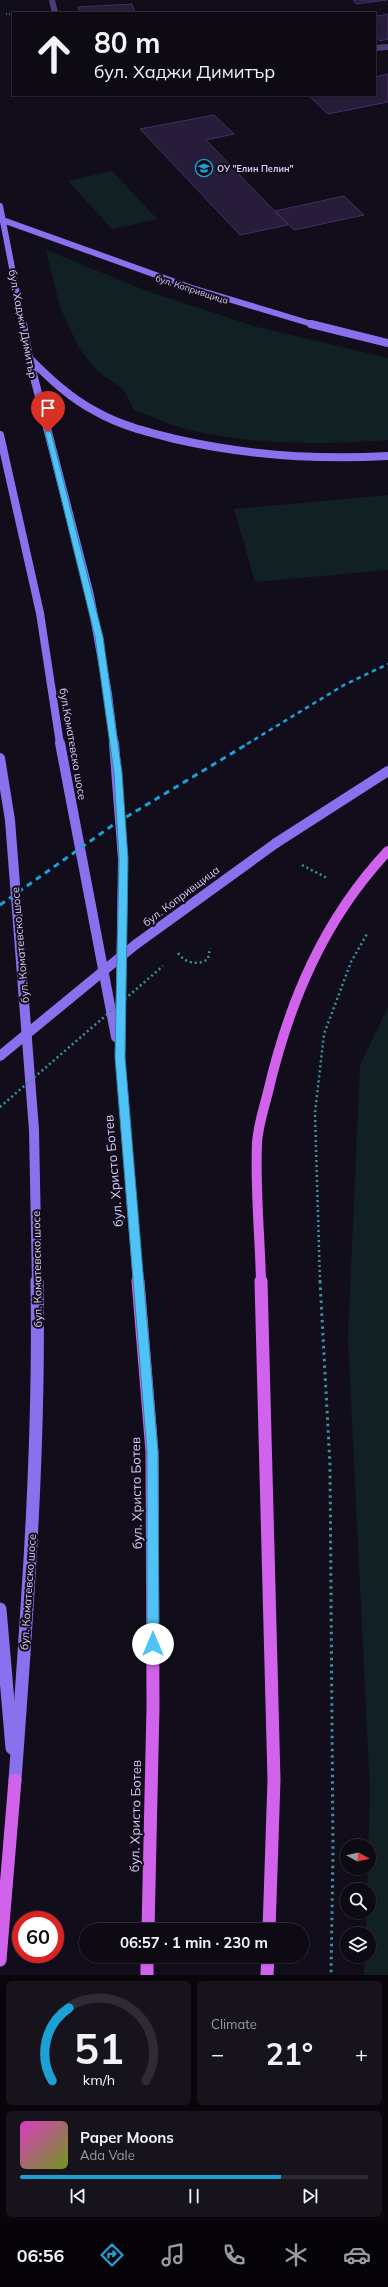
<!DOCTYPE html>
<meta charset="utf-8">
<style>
:root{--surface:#0e0a14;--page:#17131d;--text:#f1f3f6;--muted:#9b9aa0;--line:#2e2b34;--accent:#1ca1d6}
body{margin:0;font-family:Mulish,sans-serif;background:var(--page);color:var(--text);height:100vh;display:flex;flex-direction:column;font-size:15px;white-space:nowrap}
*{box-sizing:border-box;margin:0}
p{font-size:13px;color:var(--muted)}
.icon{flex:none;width:22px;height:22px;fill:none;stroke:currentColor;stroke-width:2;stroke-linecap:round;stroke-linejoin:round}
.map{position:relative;height:1975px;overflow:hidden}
.side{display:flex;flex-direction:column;gap:6px;padding:6px;background:#08060b;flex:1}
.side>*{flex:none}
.guide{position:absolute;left:12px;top:12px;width:364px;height:84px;border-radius:0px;box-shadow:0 1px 3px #0004,0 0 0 1px var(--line);background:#0e0a14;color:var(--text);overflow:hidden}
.needle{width:26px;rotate:98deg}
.buttons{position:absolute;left:340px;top:1839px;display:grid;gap:8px}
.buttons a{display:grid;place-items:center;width:36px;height:36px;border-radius:50%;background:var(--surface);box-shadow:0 1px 3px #0004,0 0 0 1px var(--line);font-size:20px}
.speed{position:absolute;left:12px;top:1911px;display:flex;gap:8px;font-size:20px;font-weight:700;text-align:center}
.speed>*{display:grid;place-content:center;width:52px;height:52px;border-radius:50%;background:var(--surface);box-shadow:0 1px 3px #0004,0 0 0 1px var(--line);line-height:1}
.speed .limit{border:6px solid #d22;background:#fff;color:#111}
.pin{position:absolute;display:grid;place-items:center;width:34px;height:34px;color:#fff;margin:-41px -17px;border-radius:50% 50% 50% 0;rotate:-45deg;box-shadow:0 0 4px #0007}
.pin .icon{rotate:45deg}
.me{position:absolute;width:44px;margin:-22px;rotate:0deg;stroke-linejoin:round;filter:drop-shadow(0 0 3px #0008)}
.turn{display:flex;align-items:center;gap:14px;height:84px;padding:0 16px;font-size:18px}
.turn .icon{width:52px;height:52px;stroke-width:2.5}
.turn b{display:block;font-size:28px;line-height:34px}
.big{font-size:30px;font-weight:700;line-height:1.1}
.side .tile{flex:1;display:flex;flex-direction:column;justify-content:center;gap:6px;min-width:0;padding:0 14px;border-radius:6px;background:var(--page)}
.side .dial{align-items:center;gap:0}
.dial svg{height:104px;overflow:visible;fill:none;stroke:var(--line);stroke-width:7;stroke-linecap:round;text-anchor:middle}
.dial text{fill:var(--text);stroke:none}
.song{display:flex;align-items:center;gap:12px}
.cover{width:48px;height:48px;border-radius:6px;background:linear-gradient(135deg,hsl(310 70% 55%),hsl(80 70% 35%))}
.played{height:4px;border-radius:2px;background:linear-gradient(90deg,var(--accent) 75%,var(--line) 75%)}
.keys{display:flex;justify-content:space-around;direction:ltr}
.heat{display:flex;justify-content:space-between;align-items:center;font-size:22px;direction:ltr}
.side .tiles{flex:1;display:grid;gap:6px;grid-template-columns:1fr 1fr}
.tile:last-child{grid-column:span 2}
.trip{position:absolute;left:79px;top:1923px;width:230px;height:40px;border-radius:20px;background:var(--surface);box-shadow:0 1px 3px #0004,0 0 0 1px var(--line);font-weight:700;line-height:40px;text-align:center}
.tabs{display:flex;height:64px;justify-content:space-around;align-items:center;background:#060408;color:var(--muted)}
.tabs .icon{width:28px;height:28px}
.tabs .active{color:var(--accent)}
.tabs b{font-size:18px;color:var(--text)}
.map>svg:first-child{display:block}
.green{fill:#112123}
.building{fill:#271c39;stroke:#433062}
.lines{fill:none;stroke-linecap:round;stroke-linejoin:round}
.path-far2{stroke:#3b929f;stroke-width:1.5;stroke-dasharray:1 2;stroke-linecap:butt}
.path-far1{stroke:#3b929f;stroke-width:2.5;stroke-dasharray:2 3;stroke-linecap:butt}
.path{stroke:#3b929f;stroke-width:3;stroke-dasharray:2.5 4;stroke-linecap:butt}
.minor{stroke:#4a3e74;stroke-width:6}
.secondary-far3{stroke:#8a70ed;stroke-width:6}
.secondary-far2{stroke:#8a70ed;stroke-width:8}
.secondary-far1{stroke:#8a70ed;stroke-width:10}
.secondary{stroke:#8a70ed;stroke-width:13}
.primary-far1{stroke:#d062eb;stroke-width:10}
.primary{stroke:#d062eb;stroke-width:13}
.rail-far1{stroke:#1ca1d6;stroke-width:2.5;stroke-dasharray:4.5 4;stroke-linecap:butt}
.rail{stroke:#1ca1d6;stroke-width:3;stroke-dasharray:6 5;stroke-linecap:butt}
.path-bridge{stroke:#3b929f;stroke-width:2.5;stroke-dasharray:2 3;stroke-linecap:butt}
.secondary-bridge-far1{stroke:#8a70ed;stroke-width:6}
.secondary-bridge{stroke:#8a70ed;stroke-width:10}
.route{fill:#4fc3f7;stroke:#337fa1}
.labels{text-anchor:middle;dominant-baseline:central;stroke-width:4;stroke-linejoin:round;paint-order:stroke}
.far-poi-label{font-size:9px;font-weight:bold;fill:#dacdf9;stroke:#120d1a;text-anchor:start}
.far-street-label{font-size:9px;fill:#dacdf9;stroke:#120d1a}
.street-label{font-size:11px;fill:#dacdf9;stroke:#120d1a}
.near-street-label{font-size:13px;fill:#dacdf9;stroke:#120d1a}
</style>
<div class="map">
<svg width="388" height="1975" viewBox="0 0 388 1975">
<rect width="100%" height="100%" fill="#120d1a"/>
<g class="green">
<polygon points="112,171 157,219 112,229 68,181"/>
<path d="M46,250L147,291L257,327L388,358V440C320,445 252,445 186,429C168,424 151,416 134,410L123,389L97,371L79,348L60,307Z"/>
<polygon points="388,495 388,570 255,582 234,509"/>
<polygon points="388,1007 388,1975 364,1975 365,1956 369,1956 369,1934 366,1934 366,1912 369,1912 369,1890 367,1890 370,1792 348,1338 360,1065"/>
</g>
<g class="building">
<polygon points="353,0 387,0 356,4"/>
<polygon points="132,4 135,13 80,13 78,7"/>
<polygon points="374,12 378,16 388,14 388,39 380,41 375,36 375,13 371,13"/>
<polygon points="388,74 388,102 328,114 308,95 375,95 375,77"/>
<polygon points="214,115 234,134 206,140 288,225 240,235 140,129"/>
<polygon points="344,196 364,215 294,230 275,211"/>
</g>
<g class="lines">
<polyline class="path-far2" points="6,14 13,14"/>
<g class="path-far1">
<polyline points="302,865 327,878"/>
<path d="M178,953C185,963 197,966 208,959L210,948"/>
<polyline points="320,1282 315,1113 324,1034 351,962 367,934"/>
</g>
<polyline class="path" points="320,1281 330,1465 333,1853 331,1975"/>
<g class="minor">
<polyline points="52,0 55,13"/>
<polyline points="375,48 388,47"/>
</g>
<g class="secondary-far3">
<polyline points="0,219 192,288 315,325"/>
<polyline points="20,309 23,325"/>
</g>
<g class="secondary-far2">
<polyline points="23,324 29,358 90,595 108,694 114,744"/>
<polyline points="311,324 388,343"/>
<path d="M29,358C49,378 70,398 95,411C119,425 147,432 175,439C245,455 316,460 388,456"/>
<polyline points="0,435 40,613 60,744"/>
</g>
<g class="secondary-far1">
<polyline points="60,743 116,1037"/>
<polyline points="114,743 123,859 120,1057"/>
<polyline points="0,758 10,820 34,1130 37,1282"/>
<polyline points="276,843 388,771"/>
</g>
<g class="secondary">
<polyline points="0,1609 12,1748"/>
<path d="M15,1780C27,1614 40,1448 37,1281"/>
</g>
<g class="primary-far1">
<polyline points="120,1057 138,1282"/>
<path d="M261,1282C260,1236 255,1189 257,1143C258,1126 264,1108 268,1092C289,1002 324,919 388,851"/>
</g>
<g class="primary">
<polyline points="138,1281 152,1452 153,1707 148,1930"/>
<polyline points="261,1281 274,1780 269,1930"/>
<polyline points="147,1956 147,1975"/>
<polyline points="0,1960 15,1780"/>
<polyline points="267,1975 268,1956"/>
</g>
<polyline class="rail-far1" points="247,744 344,685 388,664"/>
<polyline class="rail" points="0,905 113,825 249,743"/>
<polyline class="path-bridge" points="0,1107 163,966"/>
<polyline class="secondary-bridge-far1" points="0,206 20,309"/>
<polyline class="secondary-bridge" points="0,1056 135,945 276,843"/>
</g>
<polygon class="route" points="48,430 51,432 103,637 122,773 128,859 125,1057 158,1452 159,1644 157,1648 153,1649 149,1648 147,1644 147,1452 115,1057 119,859 114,773 95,637 45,432"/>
<defs>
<symbol id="school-ring" viewBox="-11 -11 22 22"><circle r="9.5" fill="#120d1a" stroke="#1ca1d6" stroke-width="1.5"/><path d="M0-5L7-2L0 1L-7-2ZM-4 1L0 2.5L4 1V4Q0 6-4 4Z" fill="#1ca1d6"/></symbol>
</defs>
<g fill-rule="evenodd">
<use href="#school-ring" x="194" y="158" width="20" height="20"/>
</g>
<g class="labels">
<g class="far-poi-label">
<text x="217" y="168">ОУ "Елин Пелин"</text>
</g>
<g class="far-street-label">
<text transform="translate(192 289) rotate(18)">бул. Копривщица</text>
</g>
<g class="street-label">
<text transform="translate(23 324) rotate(79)">бул. Хаджи Димитър</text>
<text transform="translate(73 744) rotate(80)">бул.Коматевско шосе</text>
<text transform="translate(181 896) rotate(-37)">бул. Копривщица</text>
<text transform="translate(20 945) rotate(-95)">бул. Коматевско шосе</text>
<text transform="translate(37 1269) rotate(-91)">бул. Коматевско шосе</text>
<text transform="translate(28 1592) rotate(-86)">бул. Коматевско шосе</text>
</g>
<g class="near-street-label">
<text transform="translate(113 1171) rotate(-95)">бул. Христо Ботев</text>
<text transform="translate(136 1493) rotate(-91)">бул. Христо Ботев</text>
<text transform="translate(135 1816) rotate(-89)">бул. Христо Ботев</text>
</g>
</g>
</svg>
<div class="buttons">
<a><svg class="needle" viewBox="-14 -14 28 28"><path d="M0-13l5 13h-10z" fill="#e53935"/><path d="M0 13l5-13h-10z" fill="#9b9aa0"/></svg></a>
<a><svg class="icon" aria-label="search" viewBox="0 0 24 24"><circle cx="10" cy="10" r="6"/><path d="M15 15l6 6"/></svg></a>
<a><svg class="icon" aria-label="layers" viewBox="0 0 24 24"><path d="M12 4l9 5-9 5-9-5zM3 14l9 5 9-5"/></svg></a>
</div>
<div class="speed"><div class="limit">60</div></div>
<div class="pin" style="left:48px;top:432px;background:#d93025"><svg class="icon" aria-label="arrive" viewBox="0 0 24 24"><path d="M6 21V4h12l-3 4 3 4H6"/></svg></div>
<svg class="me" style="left:153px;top:1644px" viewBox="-20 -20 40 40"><circle r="19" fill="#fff"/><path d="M0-13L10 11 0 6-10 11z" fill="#4fc3f7"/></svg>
<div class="trip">06:57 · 1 min · 230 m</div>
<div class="guide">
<div class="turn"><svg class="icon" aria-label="ahead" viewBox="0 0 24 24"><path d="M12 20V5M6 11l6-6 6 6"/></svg><div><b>80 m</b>бул. Хаджи Димитър</div></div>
</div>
</div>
<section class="side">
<div class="tiles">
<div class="tile dial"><svg viewBox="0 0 100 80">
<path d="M14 69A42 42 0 1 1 86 69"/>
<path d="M14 69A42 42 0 0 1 27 13" stroke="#1ca1d6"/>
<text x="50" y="56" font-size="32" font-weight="700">51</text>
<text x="50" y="72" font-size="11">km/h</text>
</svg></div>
<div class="tile"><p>Climate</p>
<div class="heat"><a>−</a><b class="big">21°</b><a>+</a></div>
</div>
<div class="tile">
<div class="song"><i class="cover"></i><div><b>Paper Moons</b><p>Ada Vale</p></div></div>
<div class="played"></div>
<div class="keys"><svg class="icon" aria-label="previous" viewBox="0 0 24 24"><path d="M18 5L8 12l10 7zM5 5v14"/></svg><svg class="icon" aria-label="pause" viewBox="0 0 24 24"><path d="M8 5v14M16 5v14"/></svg><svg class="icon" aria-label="next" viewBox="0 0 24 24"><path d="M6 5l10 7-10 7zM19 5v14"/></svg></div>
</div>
</div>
</section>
<nav class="tabs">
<b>06:56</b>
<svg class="icon active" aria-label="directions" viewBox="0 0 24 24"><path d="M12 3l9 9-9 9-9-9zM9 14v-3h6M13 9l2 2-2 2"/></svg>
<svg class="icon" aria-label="music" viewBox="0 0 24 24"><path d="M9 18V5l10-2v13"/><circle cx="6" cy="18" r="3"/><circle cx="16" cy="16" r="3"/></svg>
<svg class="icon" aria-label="phone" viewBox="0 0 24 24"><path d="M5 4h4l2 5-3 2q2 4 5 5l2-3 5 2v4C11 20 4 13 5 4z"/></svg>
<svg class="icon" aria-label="climate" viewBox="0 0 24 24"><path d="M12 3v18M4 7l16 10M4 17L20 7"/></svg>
<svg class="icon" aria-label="car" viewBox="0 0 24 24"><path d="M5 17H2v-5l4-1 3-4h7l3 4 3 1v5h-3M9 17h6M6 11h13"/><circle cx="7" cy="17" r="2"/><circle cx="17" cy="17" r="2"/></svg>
</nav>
